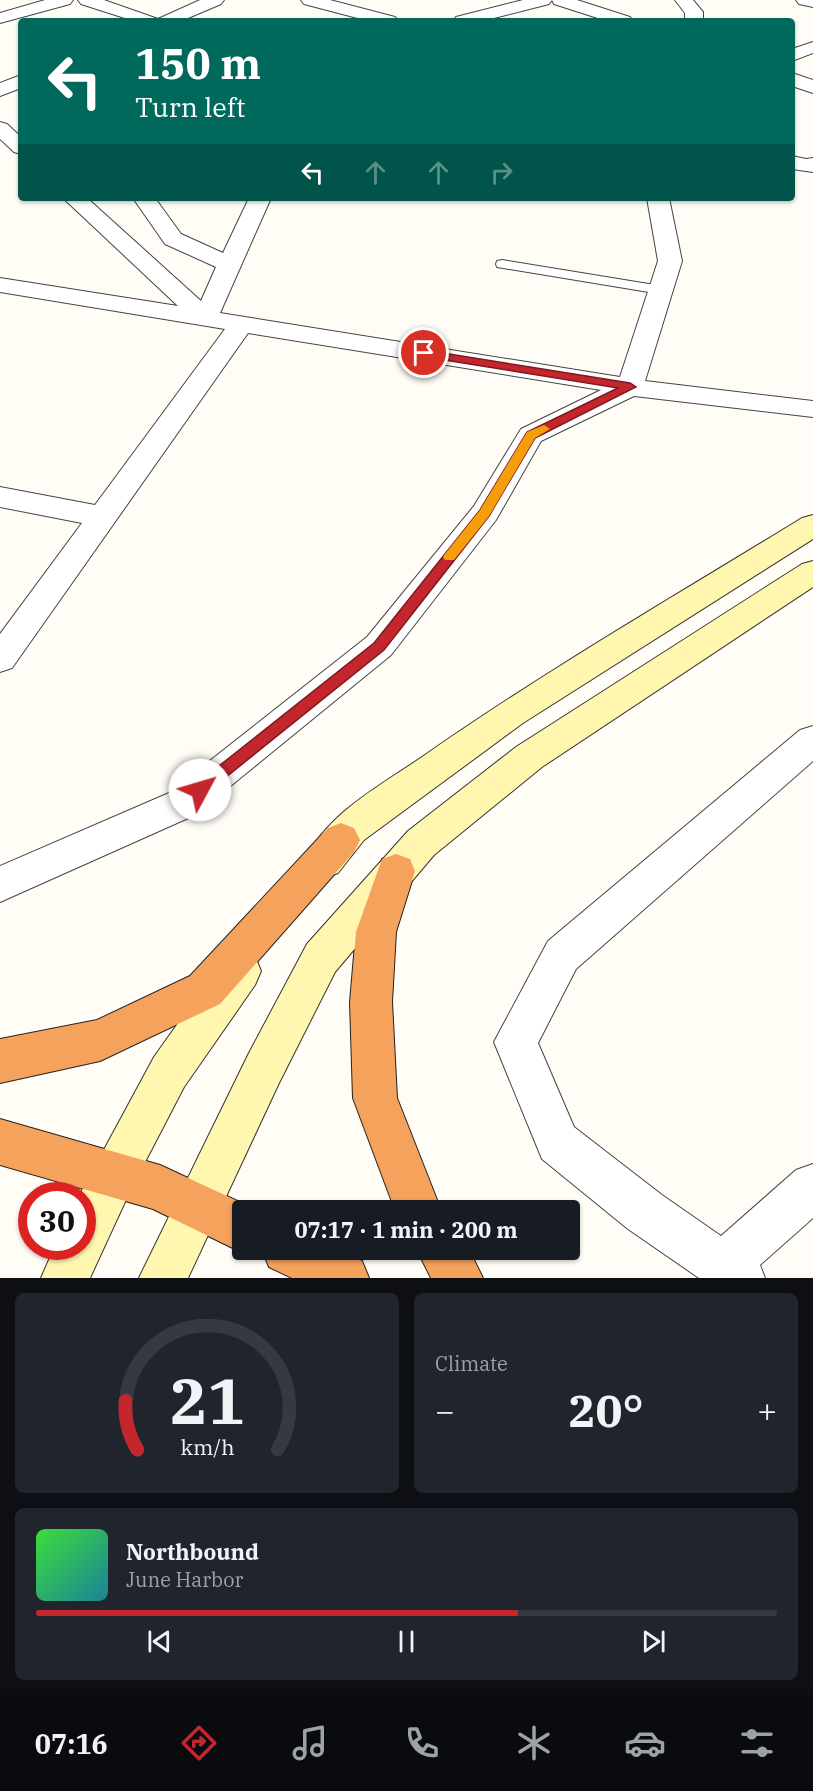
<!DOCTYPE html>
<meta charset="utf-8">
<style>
:root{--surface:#171b24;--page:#20242c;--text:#f1f3f6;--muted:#9ea1a6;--line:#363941;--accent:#c4262e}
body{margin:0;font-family:"IBM Plex Serif",serif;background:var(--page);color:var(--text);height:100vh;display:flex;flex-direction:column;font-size:22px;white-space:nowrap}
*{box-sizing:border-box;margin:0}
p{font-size:20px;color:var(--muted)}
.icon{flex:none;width:33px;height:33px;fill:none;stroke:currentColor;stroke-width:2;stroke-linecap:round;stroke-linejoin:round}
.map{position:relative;height:1278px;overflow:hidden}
.side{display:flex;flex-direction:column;gap:15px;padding:15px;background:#0d0f14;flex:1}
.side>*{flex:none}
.banner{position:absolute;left:18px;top:18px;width:777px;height:183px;border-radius:6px;box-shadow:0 2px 4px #0004;background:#00695c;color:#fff;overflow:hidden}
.speed{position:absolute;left:18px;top:1182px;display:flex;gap:12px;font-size:30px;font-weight:700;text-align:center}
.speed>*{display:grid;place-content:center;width:78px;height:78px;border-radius:50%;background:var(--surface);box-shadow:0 2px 4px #0004;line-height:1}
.speed .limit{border:9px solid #d22;background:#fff;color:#111}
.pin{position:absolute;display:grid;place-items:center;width:51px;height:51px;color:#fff;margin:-26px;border:3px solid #fff;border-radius:50%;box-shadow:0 2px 6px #0007}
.me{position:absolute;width:66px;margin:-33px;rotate:51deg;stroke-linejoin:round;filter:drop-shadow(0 0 4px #0008)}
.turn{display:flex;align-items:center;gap:21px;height:126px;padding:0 18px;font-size:27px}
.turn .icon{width:78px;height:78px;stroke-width:2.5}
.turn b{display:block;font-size:42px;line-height:51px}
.lanes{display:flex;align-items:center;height:57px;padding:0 18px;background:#0003;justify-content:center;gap:30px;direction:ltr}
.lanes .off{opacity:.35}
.big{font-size:45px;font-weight:700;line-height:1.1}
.side .widget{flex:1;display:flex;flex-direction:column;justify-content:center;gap:9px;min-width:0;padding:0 21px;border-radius:9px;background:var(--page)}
.side .dial{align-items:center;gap:0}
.dial svg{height:156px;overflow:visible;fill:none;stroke:var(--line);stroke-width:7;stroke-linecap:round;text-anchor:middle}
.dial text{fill:var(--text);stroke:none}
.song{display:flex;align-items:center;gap:18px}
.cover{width:72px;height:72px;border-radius:9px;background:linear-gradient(135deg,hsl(120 70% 55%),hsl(190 70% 35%))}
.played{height:6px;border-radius:3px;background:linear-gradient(90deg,var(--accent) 65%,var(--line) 65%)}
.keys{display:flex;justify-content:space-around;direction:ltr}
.heat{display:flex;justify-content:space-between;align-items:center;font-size:33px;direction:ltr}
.side .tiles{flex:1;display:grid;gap:15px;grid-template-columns:1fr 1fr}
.widget:last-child{grid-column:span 2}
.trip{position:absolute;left:232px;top:1200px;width:348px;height:60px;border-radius:6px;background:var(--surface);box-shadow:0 2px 4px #0004;font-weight:700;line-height:60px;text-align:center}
.tabs{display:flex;height:96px;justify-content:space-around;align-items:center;background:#090b0e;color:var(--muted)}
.tabs .icon{width:42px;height:42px}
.tabs .selected{color:var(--accent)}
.tabs b{font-size:27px;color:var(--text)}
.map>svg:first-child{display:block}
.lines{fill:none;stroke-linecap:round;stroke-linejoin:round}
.lane-casing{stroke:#444;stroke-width:2}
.street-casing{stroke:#444;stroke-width:2}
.secondary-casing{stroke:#333;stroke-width:2}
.highway-casing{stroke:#222;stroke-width:2}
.lane{fill:#fff;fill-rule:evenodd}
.street{fill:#fff;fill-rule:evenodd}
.secondary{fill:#fff6b0;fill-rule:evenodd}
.highway{fill:#f5a25d;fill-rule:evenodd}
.route{fill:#c4262e;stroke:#7f191e;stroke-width:1.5}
.slow{fill:#f59e0b}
</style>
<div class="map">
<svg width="813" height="1278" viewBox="0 0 813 1278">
<rect width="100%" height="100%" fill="#fffdf5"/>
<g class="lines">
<defs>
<polygon id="lane" points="502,260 661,286 668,290 661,294 497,267 496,264 497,261"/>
<g id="street">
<polygon points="45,0 73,0 70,4 0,23 0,13"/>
<polygon points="78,0 104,0 158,19 200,0 224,0 221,4 181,21 134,21 81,4"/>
<polygon points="301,0 330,0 395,17 398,21 369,21 304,4"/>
<polygon points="523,0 577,0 630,17 633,21 607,21 554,4 552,0 549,4 482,21 453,21 456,17"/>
<polygon points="675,0 693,0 703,12 703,21 685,21 685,13"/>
<polygon points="796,0 813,0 813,7 799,4"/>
<polygon points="813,42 813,53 792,61 792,49"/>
<polygon points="792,73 813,80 813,93 792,86"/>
<polygon points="21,75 21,88 0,96 0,83"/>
<polygon points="0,122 7,124 21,137 21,154 14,152 0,139"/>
<polygon points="792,156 806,159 813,158 813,172 792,169"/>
<polygon points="63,198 87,198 201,301 216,267 165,244 133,198 155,198 181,234 223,253 249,198 271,198 220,313 620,377 658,261 647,198 669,198 682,261 645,381 813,401 813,417 634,396 541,441 496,520 391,655 195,815 0,902 0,866 169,793 367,637 474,506 521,429 601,390 248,333 12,668 0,672 0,634 82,523 0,507 0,487 95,505 225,329 0,292 0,278 178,306"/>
<polygon points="813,726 813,761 576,969 538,1043 574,1127 662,1195 721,1236 796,1170 813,1164 813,1218 760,1265 765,1278 699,1278 628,1229 542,1159 494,1042 548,941 800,730"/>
</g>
<g id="secondary">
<path d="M813,515V539L523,723L364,840L338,873L324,878L310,873L305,861C327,813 380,786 422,757C545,671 675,596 802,518Z"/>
<polygon points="813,561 813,587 542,767 434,855 335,972 279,1083 188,1278 139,1278 249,1053 307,944 408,831 516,747 802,564"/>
<polygon points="240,951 255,957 261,971 255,985 184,1087 130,1191 90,1278 41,1278 55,1246 82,1246 82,1196 79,1196 154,1057 225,957"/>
</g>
<g id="highway">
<polygon points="341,823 354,828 360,840 354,852 220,1004 100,1061 0,1083 0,1039 97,1020 190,976 328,828"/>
<polygon points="396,854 410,859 415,871 396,932 392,1002 397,1098 441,1210 395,1210 353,1098 350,1002 356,932 382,859"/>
<polygon points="0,1119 160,1165 257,1210 243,1210 243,1250 251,1250 243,1253 153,1209 0,1165"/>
<polygon points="262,1250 338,1250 362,1261 369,1278 292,1278 269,1267"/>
<polygon points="417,1250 469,1250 483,1278 431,1278"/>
</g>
</defs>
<use href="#lane" class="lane-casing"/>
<use href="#street" class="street-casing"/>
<use href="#secondary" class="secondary-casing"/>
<use href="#highway" class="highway-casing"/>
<use href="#lane" class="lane"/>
<use href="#street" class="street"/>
<use href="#secondary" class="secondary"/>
<use href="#highway" class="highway"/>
</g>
<polygon class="route" points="424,350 630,383 636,387 535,438 489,516 384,650 205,794 200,796 195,794 192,790 195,785 374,643 480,510 527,432 618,388 420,356 420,351"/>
<polygon class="slow" points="544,425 550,429 535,438 489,516 454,560 445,560 443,557 445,554 480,510 527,432"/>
</svg>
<div class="speed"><div class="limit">30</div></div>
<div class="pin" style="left:424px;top:353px;background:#d93025"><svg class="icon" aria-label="arrive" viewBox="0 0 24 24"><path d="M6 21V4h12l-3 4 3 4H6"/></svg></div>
<svg class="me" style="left:200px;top:790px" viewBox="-20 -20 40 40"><circle r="19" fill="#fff"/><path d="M0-13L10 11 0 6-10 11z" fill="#c4262e"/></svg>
<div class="trip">07:17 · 1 min · 200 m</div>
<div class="banner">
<div class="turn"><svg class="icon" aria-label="left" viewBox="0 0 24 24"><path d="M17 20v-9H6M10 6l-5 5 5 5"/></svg><div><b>150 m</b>Turn left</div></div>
<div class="lanes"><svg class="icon" aria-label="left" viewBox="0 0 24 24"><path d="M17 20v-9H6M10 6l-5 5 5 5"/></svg><svg class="icon off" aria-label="ahead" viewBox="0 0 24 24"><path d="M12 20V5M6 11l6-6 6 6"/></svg><svg class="icon off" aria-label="ahead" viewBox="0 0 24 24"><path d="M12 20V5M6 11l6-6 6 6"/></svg><svg class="icon off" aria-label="right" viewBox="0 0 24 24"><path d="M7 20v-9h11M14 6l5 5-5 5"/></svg></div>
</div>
</div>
<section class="side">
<div class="tiles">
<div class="widget dial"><svg viewBox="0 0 100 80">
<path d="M14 69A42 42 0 1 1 86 69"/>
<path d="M14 69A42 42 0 0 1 8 44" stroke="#c4262e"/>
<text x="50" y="56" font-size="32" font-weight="700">21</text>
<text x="50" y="72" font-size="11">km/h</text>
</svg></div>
<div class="widget"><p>Climate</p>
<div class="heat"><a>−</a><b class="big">20°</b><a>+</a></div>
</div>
<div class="widget">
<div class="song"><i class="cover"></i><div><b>Northbound</b><p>June Harbor</p></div></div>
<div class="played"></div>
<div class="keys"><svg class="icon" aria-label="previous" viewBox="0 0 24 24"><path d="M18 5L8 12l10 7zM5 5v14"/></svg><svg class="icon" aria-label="pause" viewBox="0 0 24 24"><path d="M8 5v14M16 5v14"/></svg><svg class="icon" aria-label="next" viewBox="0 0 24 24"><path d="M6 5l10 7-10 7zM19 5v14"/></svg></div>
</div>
</div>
</section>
<nav class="tabs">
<b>07:16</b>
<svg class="icon selected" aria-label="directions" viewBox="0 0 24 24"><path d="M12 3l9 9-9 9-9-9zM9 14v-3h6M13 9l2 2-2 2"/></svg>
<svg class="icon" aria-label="music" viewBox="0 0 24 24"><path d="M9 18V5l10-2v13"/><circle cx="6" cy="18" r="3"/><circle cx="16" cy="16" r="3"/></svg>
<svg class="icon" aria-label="phone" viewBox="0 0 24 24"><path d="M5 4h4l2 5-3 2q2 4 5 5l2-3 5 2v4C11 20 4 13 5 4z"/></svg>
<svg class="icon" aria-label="climate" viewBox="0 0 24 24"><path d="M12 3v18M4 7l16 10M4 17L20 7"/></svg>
<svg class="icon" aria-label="car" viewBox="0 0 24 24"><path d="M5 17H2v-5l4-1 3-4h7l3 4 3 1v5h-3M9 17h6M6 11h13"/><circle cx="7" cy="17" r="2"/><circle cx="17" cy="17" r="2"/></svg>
<svg class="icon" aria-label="filters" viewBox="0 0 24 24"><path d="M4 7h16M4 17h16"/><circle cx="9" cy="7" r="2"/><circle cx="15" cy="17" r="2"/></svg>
</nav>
